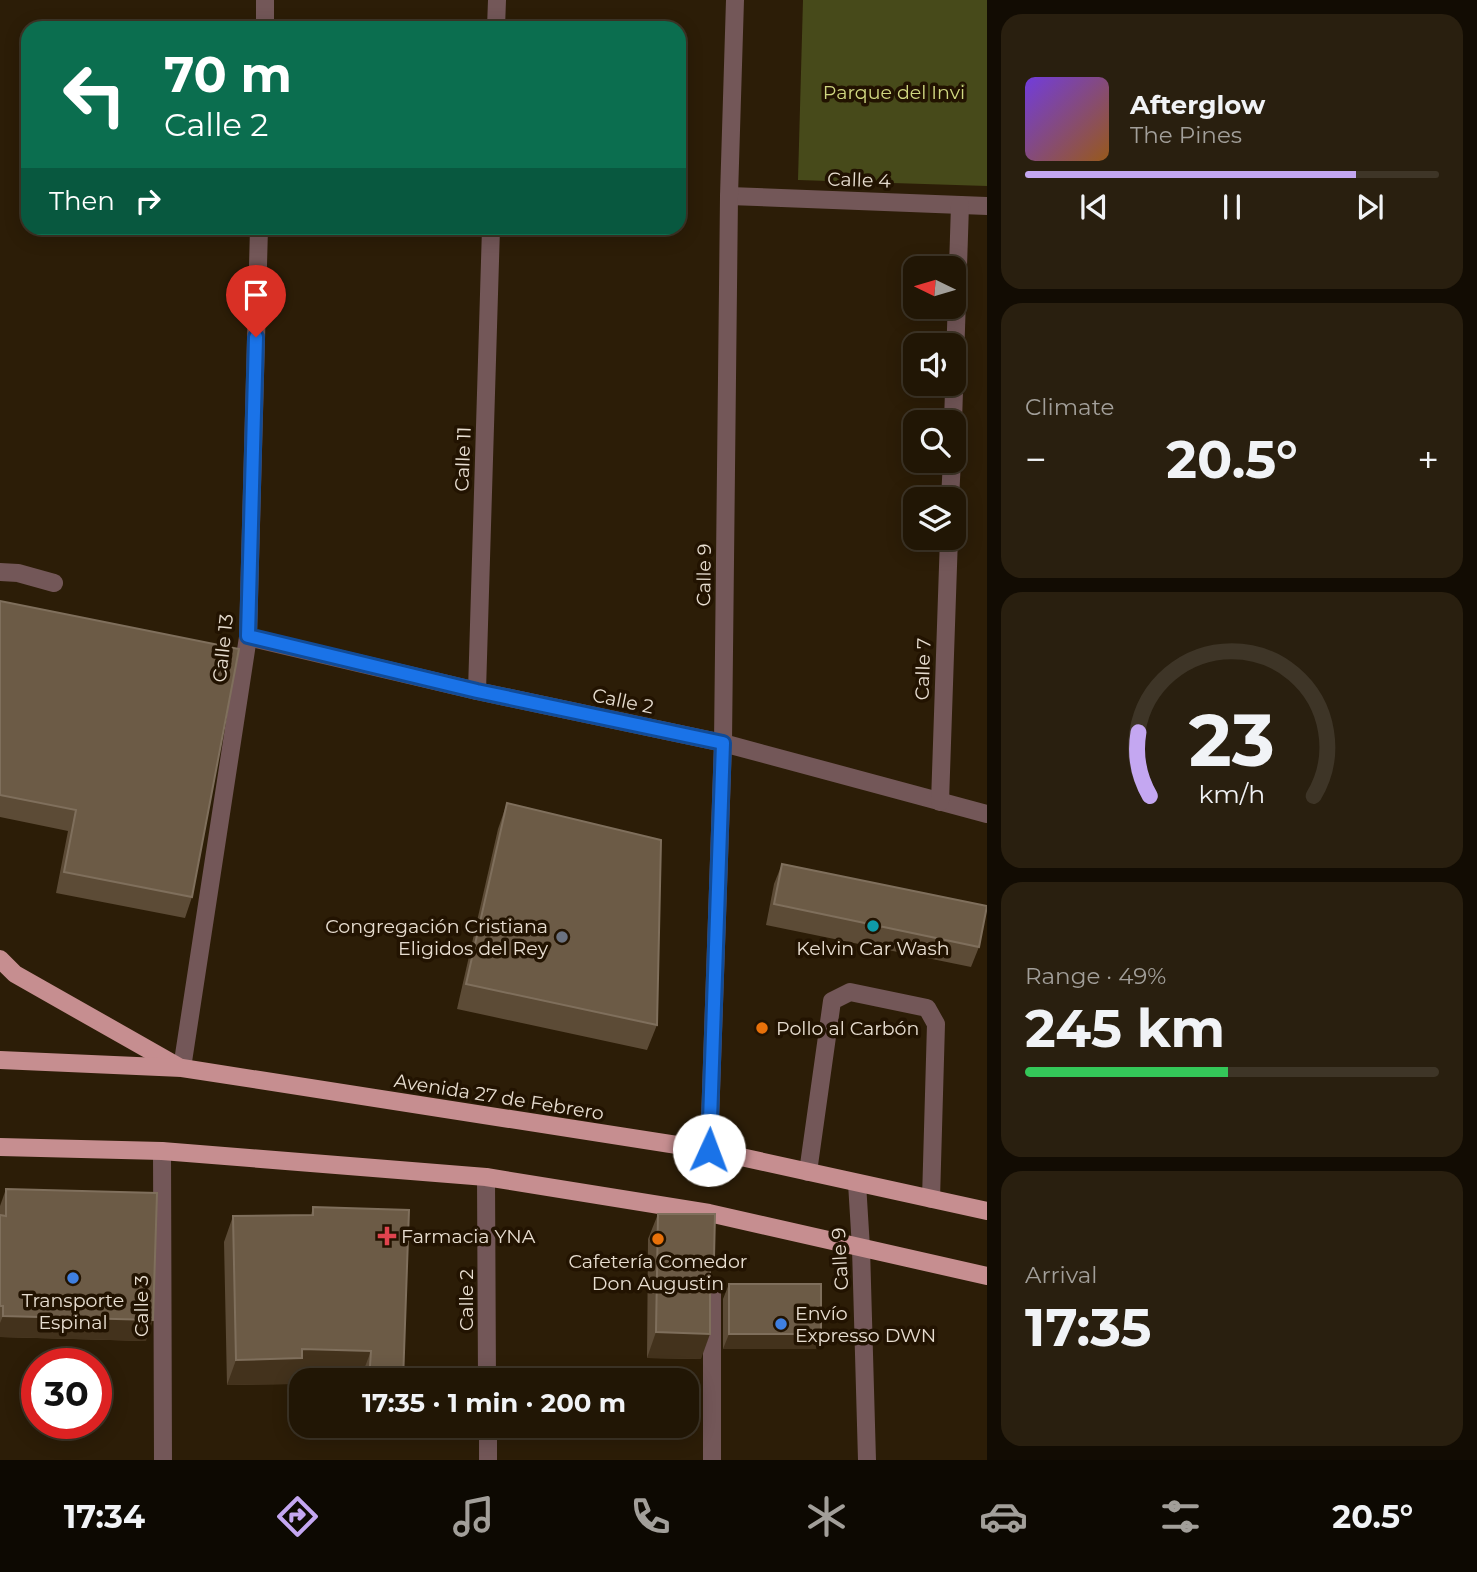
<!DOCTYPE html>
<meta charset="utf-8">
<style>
:root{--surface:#211605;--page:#291f0f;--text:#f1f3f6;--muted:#a29f9a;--line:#3e3527;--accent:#c4a7f1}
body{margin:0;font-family:Montserrat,sans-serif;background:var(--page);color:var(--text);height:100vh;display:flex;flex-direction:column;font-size:26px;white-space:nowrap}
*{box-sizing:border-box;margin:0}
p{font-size:23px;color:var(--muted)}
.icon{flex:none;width:38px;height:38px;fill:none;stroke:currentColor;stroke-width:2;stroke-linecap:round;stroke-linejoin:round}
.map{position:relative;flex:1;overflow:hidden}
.side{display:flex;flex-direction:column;gap:14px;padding:14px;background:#120c03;width:490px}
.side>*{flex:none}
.guide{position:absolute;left:21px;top:21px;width:665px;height:214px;border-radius:21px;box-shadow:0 4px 18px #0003,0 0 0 2px var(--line);background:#0b6e4f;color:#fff;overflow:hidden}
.needle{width:46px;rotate:275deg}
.controls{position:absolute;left:903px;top:256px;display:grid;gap:14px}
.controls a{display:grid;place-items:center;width:63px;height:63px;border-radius:14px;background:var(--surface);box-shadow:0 4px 18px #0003,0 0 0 2px var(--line);font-size:35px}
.speed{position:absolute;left:21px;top:1348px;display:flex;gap:14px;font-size:35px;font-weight:700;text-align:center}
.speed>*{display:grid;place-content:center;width:91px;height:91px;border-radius:50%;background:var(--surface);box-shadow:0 4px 18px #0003,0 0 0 2px var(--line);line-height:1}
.speed .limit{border:10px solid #d22;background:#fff;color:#111}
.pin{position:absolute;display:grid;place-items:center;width:60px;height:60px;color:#fff;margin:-72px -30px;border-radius:50% 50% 50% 0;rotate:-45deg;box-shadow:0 0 7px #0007}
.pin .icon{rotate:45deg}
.me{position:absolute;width:77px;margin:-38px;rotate:2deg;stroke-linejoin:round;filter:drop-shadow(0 0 5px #0008)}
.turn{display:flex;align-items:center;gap:24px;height:147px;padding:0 28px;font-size:32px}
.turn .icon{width:91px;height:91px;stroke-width:2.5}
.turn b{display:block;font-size:49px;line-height:60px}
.then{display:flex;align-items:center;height:66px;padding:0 28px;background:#0003;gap:14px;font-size:26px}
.big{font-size:52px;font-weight:700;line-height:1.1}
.side .tile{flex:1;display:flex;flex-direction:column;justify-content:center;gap:10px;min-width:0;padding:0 24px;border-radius:21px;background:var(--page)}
.side .dial{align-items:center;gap:0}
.dial svg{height:182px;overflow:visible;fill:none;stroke:var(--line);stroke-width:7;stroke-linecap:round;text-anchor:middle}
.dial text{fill:var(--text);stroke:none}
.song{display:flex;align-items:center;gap:21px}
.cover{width:84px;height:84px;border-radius:10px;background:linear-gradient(135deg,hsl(260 70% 55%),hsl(30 70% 35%))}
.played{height:7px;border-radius:4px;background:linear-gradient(90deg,var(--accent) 80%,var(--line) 80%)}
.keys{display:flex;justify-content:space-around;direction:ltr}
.heat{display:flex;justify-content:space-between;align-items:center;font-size:38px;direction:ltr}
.charge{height:10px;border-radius:5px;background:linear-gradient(90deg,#34c759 49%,var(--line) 0)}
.trip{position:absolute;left:289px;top:1368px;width:410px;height:70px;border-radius:21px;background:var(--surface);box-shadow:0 4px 18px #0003,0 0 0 2px var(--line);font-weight:700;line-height:70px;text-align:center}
.menu{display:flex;height:112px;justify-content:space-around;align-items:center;background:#0d0902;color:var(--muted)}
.menu .icon{width:49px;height:49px}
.menu .selected{color:var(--accent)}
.menu b{font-size:32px;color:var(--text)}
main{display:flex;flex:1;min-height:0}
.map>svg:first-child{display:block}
.green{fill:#474a1a}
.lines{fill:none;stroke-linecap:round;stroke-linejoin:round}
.service{stroke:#735758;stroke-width:18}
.minor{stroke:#735758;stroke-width:18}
.primary{stroke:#c68e90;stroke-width:18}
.wall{fill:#5c4b36}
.shaded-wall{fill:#43321c}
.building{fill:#6c5b46;stroke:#7f6f5c;stroke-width:2}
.route-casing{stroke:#114b97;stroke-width:18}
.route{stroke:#1a73e8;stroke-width:12}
.culture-dot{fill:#0f9aa8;stroke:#221301;stroke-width:2.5}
.worship-dot{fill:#6b7280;stroke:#221301;stroke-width:2.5}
.food-dot{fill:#e8710a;stroke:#221301;stroke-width:2.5}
.health-dot{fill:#e0444e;stroke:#221301;stroke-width:2.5}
.shop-dot{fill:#3f7fe0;stroke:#221301;stroke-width:2.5}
.labels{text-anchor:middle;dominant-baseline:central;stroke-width:7;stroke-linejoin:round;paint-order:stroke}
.park-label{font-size:19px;fill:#d0d780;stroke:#221301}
.street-label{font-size:19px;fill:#e8ded1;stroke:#221301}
.poi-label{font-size:19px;fill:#e8ded1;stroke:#221301}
</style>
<main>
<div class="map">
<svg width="987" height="1460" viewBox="0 0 987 1460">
<rect width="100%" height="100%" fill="#2c1d07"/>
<polygon class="green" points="803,0 987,0 987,186 798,180"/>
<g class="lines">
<g class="service">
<polyline points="0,572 18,573 54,583"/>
<polyline points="182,1068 248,637"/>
<polyline points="808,1172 832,1001 850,992 927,1008 936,1024 931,1199"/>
</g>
<g class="minor">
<polyline points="265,28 265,0"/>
<polyline points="496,28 497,0"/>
<polyline points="729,196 987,206"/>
<polyline points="259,228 248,637 477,691 723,743 987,814"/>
<polyline points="953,422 960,205"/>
<polyline points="950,499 952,460"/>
<polyline points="477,691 491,228"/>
<polyline points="940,802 949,537"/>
<polyline points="709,1150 723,743 729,196 735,0"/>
<polyline points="162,1151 163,1460"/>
<polyline points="486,1177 487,1381"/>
<polyline points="857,1183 861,1248 867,1460"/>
<polyline points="488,1426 488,1460"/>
<polyline points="712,1460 712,1291"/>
</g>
<g class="primary">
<polyline points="0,959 15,974 179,1067"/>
<polyline points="0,1060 182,1068 709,1150 987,1211"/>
<polyline points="0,1147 162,1151 486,1177 709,1213 987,1276"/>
</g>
</g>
<g class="wall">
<polygon points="0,601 192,897 185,918 56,893 68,831 0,817"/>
<polygon points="507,803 657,1025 647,1050 457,1009 498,829"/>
<polygon points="782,864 979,947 971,967 766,925 774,884"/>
<polygon points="6,1189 146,1341 0,1337 0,1206"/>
<polygon points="313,1207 403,1381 361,1381 361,1377 296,1375 293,1384 227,1385 224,1242 233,1216 311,1215"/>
<polygon points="658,1214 714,1257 710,1268 701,1359 647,1358 648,1239"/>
<polygon points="729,1284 821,1334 816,1349 723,1349 723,1299"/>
</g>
<g class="shaded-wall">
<polygon points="3,1316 153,1320 146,1341 0,1337 0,1323"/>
<polygon points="656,1332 710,1334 701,1359 647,1358"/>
<polygon points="729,1334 821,1334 816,1349 723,1349"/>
<polygon points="302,1349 371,1351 361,1377 296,1375 293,1384 227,1385 236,1360"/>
</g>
<g class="building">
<polygon points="0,601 239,649 192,897 64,872 76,810 0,795"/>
<polygon points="507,803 661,840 657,1025 466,984"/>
<polygon points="782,864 987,906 979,947 774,904"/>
<polygon points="6,1189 157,1193 153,1320 3,1316 3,1306 0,1306 0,1215 6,1216"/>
<polygon points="313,1207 409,1210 403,1381 369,1381 371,1351 302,1349 302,1358 236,1360 233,1216 313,1215"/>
<polygon points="658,1214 715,1214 714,1257 710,1265 710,1334 656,1332"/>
<rect x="729" y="1284" width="92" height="50"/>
</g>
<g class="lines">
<defs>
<polyline id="route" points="256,337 248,636 477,691 723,743 709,1150"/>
</defs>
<use href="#route" class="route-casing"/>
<use href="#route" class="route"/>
</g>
<circle class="culture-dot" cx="873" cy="926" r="7"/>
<circle class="worship-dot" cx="562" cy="937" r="7"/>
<g class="food-dot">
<circle cx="762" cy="1028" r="7"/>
<circle cx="658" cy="1239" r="7"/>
</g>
<path class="health-dot" d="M383.5 1225.5h7v7h7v7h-7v7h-7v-7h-7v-7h7z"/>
<g class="shop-dot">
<circle cx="73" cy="1278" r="7"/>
<circle cx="781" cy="1324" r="7"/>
</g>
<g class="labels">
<g class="park-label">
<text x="894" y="92">Parque del Invi</text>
</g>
<g class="street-label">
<text transform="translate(859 180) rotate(2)">Calle 4</text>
<text transform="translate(463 459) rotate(-88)">Calle 11</text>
<text transform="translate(704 575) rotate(-89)">Calle 9</text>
<text transform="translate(223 648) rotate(-84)">Calle 13</text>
<text transform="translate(923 669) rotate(-88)">Calle 7</text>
<text transform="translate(623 701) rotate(12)">Calle 2</text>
<text transform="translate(499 1097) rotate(9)">Avenida 27 de Febrero</text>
<text transform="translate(840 1259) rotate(-93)">Calle 9</text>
<text transform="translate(466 1300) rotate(-90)">Calle 2</text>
<text transform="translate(141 1306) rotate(-90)">Calle 3</text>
</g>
<g class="poi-label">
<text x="548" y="926" text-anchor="end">Congregación Cristiana<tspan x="548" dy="22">Eligidos del Rey</tspan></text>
<text x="873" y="948">Kelvin Car Wash</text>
<text x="776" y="1028" text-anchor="start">Pollo al Carbón</text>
<text x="401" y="1236" text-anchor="start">Farmacia YNA</text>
<text x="658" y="1261">Cafetería Comedor<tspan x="658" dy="22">Don Augustin</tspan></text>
<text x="73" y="1300">Transporte<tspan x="73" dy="22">Espinal</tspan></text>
<text x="795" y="1313" text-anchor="start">Envío<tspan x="795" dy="22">Expresso DWN</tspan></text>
</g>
</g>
</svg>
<div class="controls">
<a><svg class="needle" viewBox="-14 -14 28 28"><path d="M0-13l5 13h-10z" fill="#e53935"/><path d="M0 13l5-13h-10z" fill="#a29f9a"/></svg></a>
<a><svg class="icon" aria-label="sound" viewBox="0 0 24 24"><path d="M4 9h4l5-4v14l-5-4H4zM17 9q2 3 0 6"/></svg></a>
<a><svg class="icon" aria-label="search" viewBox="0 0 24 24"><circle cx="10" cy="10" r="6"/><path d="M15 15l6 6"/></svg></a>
<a><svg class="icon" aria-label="layers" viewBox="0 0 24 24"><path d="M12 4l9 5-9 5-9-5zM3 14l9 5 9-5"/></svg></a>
</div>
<div class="speed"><div class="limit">30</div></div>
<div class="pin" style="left:256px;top:337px;background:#d93025"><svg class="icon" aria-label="arrive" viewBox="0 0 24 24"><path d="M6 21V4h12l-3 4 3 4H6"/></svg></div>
<svg class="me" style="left:709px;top:1150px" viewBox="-20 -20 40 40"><circle r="19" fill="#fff"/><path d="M0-13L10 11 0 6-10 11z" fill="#1a73e8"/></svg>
<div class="trip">17:35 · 1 min · 200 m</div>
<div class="guide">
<div class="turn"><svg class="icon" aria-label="left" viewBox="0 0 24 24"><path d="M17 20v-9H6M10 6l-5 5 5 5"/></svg><div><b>70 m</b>Calle 2</div></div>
<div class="then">Then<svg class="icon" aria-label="right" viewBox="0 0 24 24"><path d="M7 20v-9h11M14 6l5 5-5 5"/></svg></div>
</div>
</div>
<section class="side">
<div class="tile">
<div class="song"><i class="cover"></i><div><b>Afterglow</b><p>The Pines</p></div></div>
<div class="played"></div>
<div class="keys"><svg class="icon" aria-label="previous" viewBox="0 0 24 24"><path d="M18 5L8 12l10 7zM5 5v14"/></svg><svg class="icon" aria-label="pause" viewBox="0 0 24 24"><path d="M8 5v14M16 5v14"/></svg><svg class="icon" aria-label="next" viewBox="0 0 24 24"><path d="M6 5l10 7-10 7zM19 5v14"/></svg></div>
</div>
<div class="tile"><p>Climate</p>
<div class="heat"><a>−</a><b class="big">20.5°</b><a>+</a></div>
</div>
<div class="tile dial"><svg viewBox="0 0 100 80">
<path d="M14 69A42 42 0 1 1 86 69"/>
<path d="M14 69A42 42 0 0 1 9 41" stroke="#c4a7f1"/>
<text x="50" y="56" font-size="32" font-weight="700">23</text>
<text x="50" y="72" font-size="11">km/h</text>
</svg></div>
<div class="tile"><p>Range · 49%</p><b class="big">245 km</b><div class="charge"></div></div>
<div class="tile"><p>Arrival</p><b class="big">17:35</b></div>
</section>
</main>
<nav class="menu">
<b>17:34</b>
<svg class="icon selected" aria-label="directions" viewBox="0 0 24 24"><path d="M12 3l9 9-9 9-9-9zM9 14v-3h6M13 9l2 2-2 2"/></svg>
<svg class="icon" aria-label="music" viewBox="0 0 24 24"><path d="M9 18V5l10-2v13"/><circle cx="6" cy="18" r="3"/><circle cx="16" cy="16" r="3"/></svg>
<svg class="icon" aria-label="phone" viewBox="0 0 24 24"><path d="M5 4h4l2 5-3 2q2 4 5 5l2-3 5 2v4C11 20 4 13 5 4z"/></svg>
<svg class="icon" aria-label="climate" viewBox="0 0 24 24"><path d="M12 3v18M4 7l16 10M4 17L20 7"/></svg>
<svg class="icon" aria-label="car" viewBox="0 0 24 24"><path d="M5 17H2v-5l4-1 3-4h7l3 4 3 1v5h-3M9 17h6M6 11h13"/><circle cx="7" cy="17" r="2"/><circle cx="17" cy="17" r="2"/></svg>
<svg class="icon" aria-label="filters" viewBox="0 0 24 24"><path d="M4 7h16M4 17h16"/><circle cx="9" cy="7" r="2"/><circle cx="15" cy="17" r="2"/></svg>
<b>20.5°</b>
</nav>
